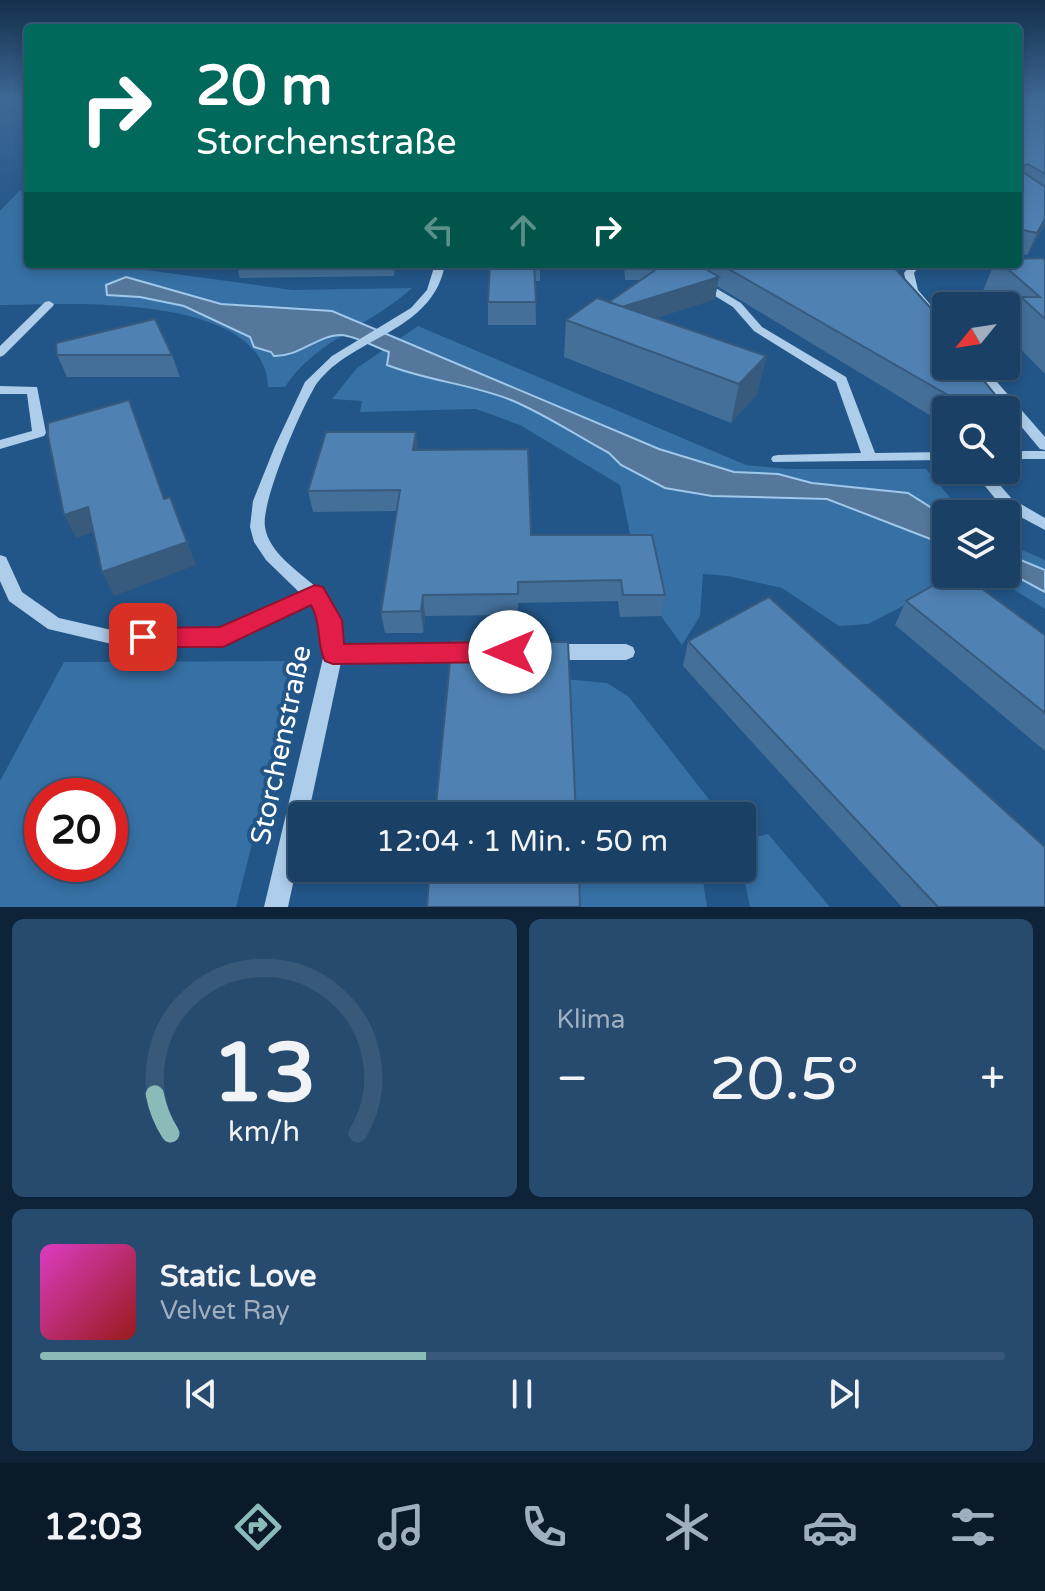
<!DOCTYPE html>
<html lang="de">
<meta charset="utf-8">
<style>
:root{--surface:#1a4066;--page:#274b6f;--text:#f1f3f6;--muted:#9fafbf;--line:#38597a;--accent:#8bbbb9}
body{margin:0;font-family:"Varela Round",sans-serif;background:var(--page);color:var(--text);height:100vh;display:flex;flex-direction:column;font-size:30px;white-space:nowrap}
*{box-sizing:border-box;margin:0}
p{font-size:26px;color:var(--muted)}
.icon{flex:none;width:44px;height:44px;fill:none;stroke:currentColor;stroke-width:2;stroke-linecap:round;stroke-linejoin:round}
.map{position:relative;height:907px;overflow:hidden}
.drawer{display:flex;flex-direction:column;gap:12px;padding:12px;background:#0e2338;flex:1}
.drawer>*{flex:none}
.hud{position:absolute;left:24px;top:24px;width:998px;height:244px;border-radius:8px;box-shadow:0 4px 12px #0003,0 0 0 2px var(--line);background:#00695c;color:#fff;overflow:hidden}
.needle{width:52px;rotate:240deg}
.fabs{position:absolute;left:932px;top:292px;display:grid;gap:16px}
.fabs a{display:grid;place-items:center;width:88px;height:88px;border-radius:8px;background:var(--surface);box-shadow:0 4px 12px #0003,0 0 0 2px var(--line);font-size:40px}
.speed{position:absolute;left:24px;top:778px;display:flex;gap:16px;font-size:40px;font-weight:700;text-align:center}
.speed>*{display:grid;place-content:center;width:104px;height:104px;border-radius:50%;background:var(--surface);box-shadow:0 4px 12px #0003,0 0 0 2px var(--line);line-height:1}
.speed .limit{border:12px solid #d22;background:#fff;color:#111}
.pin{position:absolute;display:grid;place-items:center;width:68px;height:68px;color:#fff;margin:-34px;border-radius:16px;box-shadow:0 4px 12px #0006}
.me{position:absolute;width:88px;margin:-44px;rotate:270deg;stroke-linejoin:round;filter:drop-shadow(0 0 6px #0008)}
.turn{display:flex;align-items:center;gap:28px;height:168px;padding:0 40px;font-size:36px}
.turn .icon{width:104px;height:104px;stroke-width:2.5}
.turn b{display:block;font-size:56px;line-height:68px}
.lanes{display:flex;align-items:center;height:76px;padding:0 40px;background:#0003;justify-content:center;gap:40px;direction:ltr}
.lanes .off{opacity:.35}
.big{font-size:60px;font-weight:600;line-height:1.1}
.drawer .card{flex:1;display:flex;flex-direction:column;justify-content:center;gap:12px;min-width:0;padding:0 28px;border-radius:12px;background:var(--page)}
.drawer .dial{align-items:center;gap:0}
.dial svg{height:208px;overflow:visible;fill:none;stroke:var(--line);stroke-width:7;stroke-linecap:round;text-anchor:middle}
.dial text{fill:var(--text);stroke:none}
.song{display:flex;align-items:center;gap:24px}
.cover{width:96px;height:96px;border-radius:12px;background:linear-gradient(135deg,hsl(310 70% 55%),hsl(0 70% 35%))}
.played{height:8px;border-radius:4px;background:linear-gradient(90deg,var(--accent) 40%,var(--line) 40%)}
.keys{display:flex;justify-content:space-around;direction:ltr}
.heat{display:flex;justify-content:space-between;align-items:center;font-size:44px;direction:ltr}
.drawer .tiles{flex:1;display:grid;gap:12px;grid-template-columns:1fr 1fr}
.card:last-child{grid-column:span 2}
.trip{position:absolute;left:288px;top:802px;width:468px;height:80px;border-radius:8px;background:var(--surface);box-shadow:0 4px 12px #0003,0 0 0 2px var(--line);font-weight:600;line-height:80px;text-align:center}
.dock{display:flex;height:128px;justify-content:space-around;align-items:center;background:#0a1a29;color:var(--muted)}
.dock .icon{width:56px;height:56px}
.dock .current{color:var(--accent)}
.dock b{font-size:36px;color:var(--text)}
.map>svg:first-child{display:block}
.green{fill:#3670a5;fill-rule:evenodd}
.water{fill:#54779b;stroke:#a0c8eb;stroke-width:2}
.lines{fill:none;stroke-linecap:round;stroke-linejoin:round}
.minor{fill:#adcdea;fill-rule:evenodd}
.wall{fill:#446f99}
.shaded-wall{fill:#375a7d}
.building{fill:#4f81b2;stroke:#375a7d;stroke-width:2}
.route{fill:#e11d48;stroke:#92132f;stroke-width:2}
.labels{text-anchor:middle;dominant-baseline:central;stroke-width:8;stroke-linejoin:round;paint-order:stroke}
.street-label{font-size:28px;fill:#fff;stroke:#225688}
</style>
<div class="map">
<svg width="1045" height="907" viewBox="0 0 1045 907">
<rect width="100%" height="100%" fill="#225688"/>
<g class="green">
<path d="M20,190L28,195V264H103L292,290L412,288C372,325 315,340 285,387H268C265,291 64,304 0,305V211Z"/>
<polygon points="418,326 746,465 788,469 926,469 964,514 946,514 946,574 965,574 868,624 839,626 782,588 728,576 703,574 700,616 682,645 661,616 649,556 633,548 620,485 520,425 476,409 360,412 362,401 332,399 357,368"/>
<polygon points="1006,543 1045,560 1045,609 989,574 1006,574"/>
<path d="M298,661L236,907H0V781L64,662ZM42,796H110V864H42Z"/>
<polygon points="564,679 607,683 629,697 722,816 573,816"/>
<polygon points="768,834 830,907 750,907 742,869 755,837"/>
<polygon points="576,868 701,868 707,907 579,907"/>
</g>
<g class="water">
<path d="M126,277L221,304L332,311L659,449L734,472L778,474L812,483L908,493L946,517V545L827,499L712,496L665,488L621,465L609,453C577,436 545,414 511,400C471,384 428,381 387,365L389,352C375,347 356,336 341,335C318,335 299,357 274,356L271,352L254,347L250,337L184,306L140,297L107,295L106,285Z"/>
<polygon points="1006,554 1045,570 1045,592 1006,571"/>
</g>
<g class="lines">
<g class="minor">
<path d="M435,264H445C434,326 369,334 328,371C322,377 316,383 313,390C299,414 261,502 265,527C269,553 298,571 316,587L321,588L339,621L342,646L469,645L476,648L478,653L476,658L469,661L341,662L308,816H302V842L288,907H264L324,654C323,634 324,619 310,603L223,644L116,645L48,629L9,601L0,581V555L6,557L22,592L59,618L116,631L221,630L300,593L266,560L254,542L250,527L253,501L275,446L305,382L332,356L411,308L427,290Z"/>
<polygon points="663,264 675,264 741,303 762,327 846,377 875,453 946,452 946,460 773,462 771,459 773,456 778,455 861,453 836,382 754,331 733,307"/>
<polygon points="911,264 921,264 914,273 918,290 946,323 946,333 942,332 908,291 904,273"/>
<polygon points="49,301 54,304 53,306 4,355 0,357 0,346 45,302"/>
<polygon points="971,366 983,366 1045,437 1045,450 1040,449"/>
<polygon points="0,386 37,387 46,433 44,436 0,449 0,440 32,431 27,394 0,394"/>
<rect x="1006" y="451" width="39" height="8"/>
<polygon points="972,470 987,470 1012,499 1045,518 1045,530 1002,507"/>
<polygon points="550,644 626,644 633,647 635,652 633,657 626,660 550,660 543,657 541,652 543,647"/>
</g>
</g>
<g class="wall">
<polygon points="1018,99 1045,99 1045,225 1027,255 1018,253"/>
<polygon points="1045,260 1045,374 1006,334 1011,321 1006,316 1006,306 996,306 982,293 994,264 1018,264"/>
<polygon points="236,264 404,264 403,268 396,270 394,276 240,278"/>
<polygon points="490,264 540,264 540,281 535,281 536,325 488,325 488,302"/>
<polygon points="624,264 891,264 946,325 946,366 972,366 1018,423 1016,435 1006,455 1006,410 946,410 946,425 717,286 715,299 656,318 766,356 757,394 731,423 564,357 566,320 597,298 609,302 641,280 625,280"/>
<polygon points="57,355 172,355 180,377 67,377"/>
<polygon points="418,450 531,535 665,595 661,616 620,617 618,601 518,603 518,615 425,616 423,633 385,633 381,612 397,511 313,512 308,491"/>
<polygon points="906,601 1045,635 1045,751 895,625"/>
<polygon points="688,641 1045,907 902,907 683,666"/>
</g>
<g class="shaded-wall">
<polygon points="1045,219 1045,225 1027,255 1037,233"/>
<polygon points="393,264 404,264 403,268 396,270 394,276"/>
<polygon points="719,277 715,299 605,335 606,312"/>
<polygon points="766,356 757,394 731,423 739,384"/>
<polygon points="416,432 418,452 413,450"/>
<polygon points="170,497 196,565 114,596 102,572"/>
<polygon points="88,507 99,530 76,538 64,515"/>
<polygon points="423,595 425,616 423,633 421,611"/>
</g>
<g class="building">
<polygon points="1018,99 1045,99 1045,174 1028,164 1024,165 1023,172 1045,187 1045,219 1037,233 1018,229"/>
<polygon points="28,135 28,161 21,136"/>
<polygon points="1043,258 1045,260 1045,319 1021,297 1040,297 1002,264 1018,264 1018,259"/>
<polygon points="490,264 534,264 536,302 488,302"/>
<polygon points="664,264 697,264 719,277 622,307 609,302"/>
<polygon points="720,264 891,264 946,325 946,366 972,366 1018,423 1016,435 1006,429 1006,410 974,410"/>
<polygon points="597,298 766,356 739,384 566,320"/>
<polygon points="155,319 172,355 57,355 56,343"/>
<polygon points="129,400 164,499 170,497 187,542 102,572 88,507 64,515 48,436 48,423"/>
<polygon points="326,432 416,432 413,450 528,449 531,535 652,535 665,595 623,595 621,580 518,582 518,594 423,595 421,611 381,612 400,490 308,491"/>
<polygon points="953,574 962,574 1045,635 1045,713 906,601"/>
<polygon points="769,597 1045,847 1045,907 938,907 688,641"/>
<polygon points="452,641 568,642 576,816 435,816"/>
<polygon points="430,868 579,868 580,907 427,907"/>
</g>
<linearGradient id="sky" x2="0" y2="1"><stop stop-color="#132f4b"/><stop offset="0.44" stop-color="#3e6896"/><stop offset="1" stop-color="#3e6896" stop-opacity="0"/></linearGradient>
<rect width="1045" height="226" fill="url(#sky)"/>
<path class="route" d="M315,585L323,587L342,620L344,644L510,642L519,645L522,652L519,659L510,662L333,664L325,661C316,643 322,625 311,605L223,647H143L134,644L131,637L134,631L143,628L220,627Z"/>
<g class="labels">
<g class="street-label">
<text transform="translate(281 745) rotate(-78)">Storchenstraße</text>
</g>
</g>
</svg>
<div class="fabs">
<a><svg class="needle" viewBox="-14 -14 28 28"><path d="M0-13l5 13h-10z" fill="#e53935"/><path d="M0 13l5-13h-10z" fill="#9fafbf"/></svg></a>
<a><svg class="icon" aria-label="search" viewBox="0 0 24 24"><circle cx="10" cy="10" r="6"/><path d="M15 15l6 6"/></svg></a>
<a><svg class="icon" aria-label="layers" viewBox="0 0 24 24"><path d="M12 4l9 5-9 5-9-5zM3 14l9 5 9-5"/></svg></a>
</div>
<div class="speed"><div class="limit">20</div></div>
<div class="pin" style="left:143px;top:637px;background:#d93025"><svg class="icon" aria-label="arrive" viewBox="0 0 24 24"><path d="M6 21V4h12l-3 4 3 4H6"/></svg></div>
<svg class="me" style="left:510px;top:652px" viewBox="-20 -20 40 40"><circle r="19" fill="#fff"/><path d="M0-13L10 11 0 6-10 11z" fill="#e11d48"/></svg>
<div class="trip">12:04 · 1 Min. · 50 m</div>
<div class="hud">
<div class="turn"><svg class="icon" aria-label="right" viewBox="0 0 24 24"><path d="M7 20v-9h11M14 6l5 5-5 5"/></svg><div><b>20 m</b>Storchenstraße</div></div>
<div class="lanes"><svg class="icon off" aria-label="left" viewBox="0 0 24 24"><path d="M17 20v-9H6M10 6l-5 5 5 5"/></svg><svg class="icon off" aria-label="ahead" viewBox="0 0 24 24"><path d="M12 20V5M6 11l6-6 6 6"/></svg><svg class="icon" aria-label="right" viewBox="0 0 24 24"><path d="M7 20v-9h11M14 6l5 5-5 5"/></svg></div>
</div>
</div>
<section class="drawer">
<div class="tiles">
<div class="card dial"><svg viewBox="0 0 100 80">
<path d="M14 69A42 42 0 1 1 86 69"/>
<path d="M14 69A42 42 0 0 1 8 54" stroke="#8bbbb9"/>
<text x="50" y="56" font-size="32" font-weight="700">13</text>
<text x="50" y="72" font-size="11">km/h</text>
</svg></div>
<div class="card"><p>Klima</p>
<div class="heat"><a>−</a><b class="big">20.5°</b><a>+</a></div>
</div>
<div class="card">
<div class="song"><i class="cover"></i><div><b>Static Love</b><p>Velvet Ray</p></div></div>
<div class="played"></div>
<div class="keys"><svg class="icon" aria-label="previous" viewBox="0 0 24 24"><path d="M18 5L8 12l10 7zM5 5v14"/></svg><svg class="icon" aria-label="pause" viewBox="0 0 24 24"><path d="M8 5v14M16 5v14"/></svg><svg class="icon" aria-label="next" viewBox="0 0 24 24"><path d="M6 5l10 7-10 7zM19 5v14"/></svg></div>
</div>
</div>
</section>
<nav class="dock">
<b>12:03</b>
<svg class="icon current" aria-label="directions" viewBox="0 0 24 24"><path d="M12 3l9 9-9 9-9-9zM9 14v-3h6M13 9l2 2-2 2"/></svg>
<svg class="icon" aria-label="music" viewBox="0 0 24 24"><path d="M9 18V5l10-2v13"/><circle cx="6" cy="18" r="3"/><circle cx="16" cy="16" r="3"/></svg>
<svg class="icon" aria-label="phone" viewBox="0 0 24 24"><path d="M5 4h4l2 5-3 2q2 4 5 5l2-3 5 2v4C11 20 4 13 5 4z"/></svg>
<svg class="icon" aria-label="climate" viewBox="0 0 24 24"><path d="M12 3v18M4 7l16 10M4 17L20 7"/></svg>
<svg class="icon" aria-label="car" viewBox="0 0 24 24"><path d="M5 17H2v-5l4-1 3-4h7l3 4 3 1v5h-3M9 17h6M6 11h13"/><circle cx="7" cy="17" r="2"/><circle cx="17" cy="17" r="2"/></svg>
<svg class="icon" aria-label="filters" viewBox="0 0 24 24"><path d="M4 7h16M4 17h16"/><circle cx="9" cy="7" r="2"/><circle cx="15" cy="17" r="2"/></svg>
</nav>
